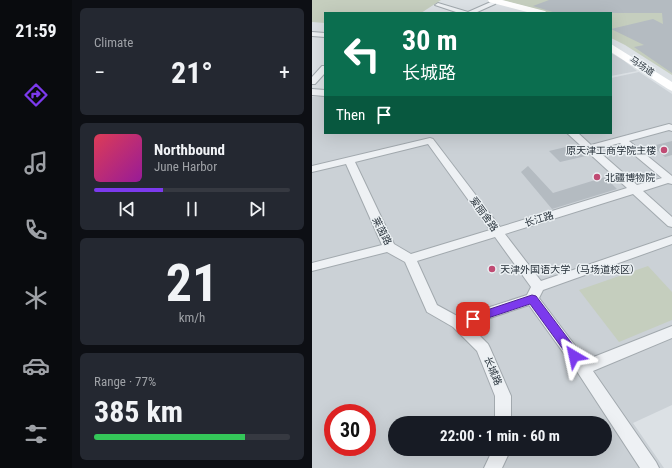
<!DOCTYPE html>
<meta charset="utf-8">
<style>
:root{--surface:#171b24;--page:#242831;--text:#f1f3f6;--muted:#9ea1a6;--line:#363941;--accent:#7c3aed}
body{margin:0;font-family:"Roboto Condensed","Noto Sans SC",sans-serif;background:var(--page);color:var(--text);height:100vh;display:flex;flex-direction:column;font-size:15px;white-space:nowrap}
*{box-sizing:border-box;margin:0}
p{font-size:13px;color:var(--muted)}
.icon{flex:none;width:22px;height:22px;fill:none;stroke:currentColor;stroke-width:2;stroke-linecap:round;stroke-linejoin:round}
.map{position:relative;flex:1;overflow:hidden}
.sheet{display:flex;flex-direction:column;gap:8px;padding:8px;background:#0d0f14;width:240px}
.sheet>*{flex:none}
.top-card{position:absolute;left:12px;top:12px;width:288px;height:122px;border-radius:0px;box-shadow:0 4px 16px #0002;background:#0b6e4f;color:#fff;overflow:hidden}
.speed{position:absolute;left:12px;top:404px;display:flex;gap:8px;font-size:20px;font-weight:700;text-align:center}
.speed>*{display:grid;place-content:center;width:52px;height:52px;border-radius:50%;background:var(--surface);box-shadow:0 4px 16px #0002;line-height:1}
.speed .limit{border:6px solid #d22;background:#fff;color:#111}
.pin{position:absolute;display:grid;place-items:center;width:34px;height:34px;color:#fff;margin:-17px;border-radius:8px;box-shadow:0 2px 6px #0006}
.me{position:absolute;width:44px;margin:-22px;rotate:324deg;stroke-linejoin:round;filter:drop-shadow(0 0 3px #0008)}
.turn{display:flex;align-items:center;gap:14px;height:84px;padding:0 12px;font-size:18px}
.turn .icon{width:52px;height:52px;stroke-width:2.5}
.turn b{display:block;font-size:28px;line-height:34px}
.then{display:flex;align-items:center;height:38px;padding:0 12px;background:#0003;gap:8px;font-size:15px}
.big{font-size:30px;font-weight:700;line-height:1.1}
.sheet .card{flex:1;display:flex;flex-direction:column;justify-content:center;gap:6px;min-width:0;padding:0 14px;border-radius:6px;background:var(--page)}
.sheet .dial{align-items:center;gap:0}
.dial b{font-size:52px;line-height:1}
.song{display:flex;align-items:center;gap:12px}
.cover{width:48px;height:48px;border-radius:6px;background:linear-gradient(135deg,hsl(350 70% 55%),hsl(300 70% 35%))}
.played{height:4px;border-radius:2px;background:linear-gradient(90deg,var(--accent) 35%,var(--line) 35%)}
.keys{display:flex;justify-content:space-around;direction:ltr}
.heat{display:flex;justify-content:space-between;align-items:center;font-size:22px;direction:ltr}
.charge{height:6px;border-radius:3px;background:linear-gradient(90deg,#34c759 77%,var(--line) 0)}
.trip{position:absolute;left:76px;top:416px;width:224px;height:40px;border-radius:20px;background:var(--surface);box-shadow:0 4px 16px #0002;font-weight:700;line-height:40px;text-align:center}
main{display:flex;flex:1;min-height:0}
.menu{display:flex;flex-direction:column;width:72px;justify-content:space-around;align-items:center;background:#090b0e;color:var(--muted)}
.menu .icon{width:28px;height:28px}
.menu .on{color:var(--accent)}
.menu b{font-size:18px;color:var(--text)}
.map>svg:first-child{display:block}
.built{fill:#cbd1d6;fill-rule:evenodd}
.green{fill:#c5cebe}
.building{fill:#b4bbc1}
.lines{fill:none;stroke-linecap:round;stroke-linejoin:round}
.street-casing{stroke:#a2a9ae;stroke-width:2}
.street{fill:#eef1f4;fill-rule:evenodd}
.secondary{fill:#fff;fill-rule:evenodd}
.route{fill:#7c3aed;stroke:#51269a}
.poi-dot{fill:#c04b73;stroke:#ebf0f3;stroke-width:1.5}
.labels{text-anchor:middle;dominant-baseline:central;stroke-width:3;stroke-linejoin:round;paint-order:stroke}
.far-street-label{font-size:9px;fill:#27313a;stroke:#ebf0f3}
.poi-label{font-size:10px;fill:#27313a;stroke:#ebf0f3;text-anchor:start}
.street-label{font-size:10px;fill:#27313a;stroke:#ebf0f3}
</style>
<main>
<nav class="menu">
<b>21:59</b>
<svg class="icon on" aria-label="directions" viewBox="0 0 24 24"><path d="M12 3l9 9-9 9-9-9zM9 14v-3h6M13 9l2 2-2 2"/></svg>
<svg class="icon" aria-label="music" viewBox="0 0 24 24"><path d="M9 18V5l10-2v13"/><circle cx="6" cy="18" r="3"/><circle cx="16" cy="16" r="3"/></svg>
<svg class="icon" aria-label="phone" viewBox="0 0 24 24"><path d="M5 4h4l2 5-3 2q2 4 5 5l2-3 5 2v4C11 20 4 13 5 4z"/></svg>
<svg class="icon" aria-label="climate" viewBox="0 0 24 24"><path d="M12 3v18M4 7l16 10M4 17L20 7"/></svg>
<svg class="icon" aria-label="car" viewBox="0 0 24 24"><path d="M5 17H2v-5l4-1 3-4h7l3 4 3 1v5h-3M9 17h6M6 11h13"/><circle cx="7" cy="17" r="2"/><circle cx="17" cy="17" r="2"/></svg>
<svg class="icon" aria-label="filters" viewBox="0 0 24 24"><path d="M4 7h16M4 17h16"/><circle cx="9" cy="7" r="2"/><circle cx="15" cy="17" r="2"/></svg>
</nav>
<section class="sheet">
<div class="card"><p>Climate</p>
<div class="heat"><a>−</a><b class="big">21°</b><a>+</a></div>
</div>
<div class="card">
<div class="song"><i class="cover"></i><div><b>Northbound</b><p>June Harbor</p></div></div>
<div class="played"></div>
<div class="keys"><svg class="icon" aria-label="previous" viewBox="0 0 24 24"><path d="M18 5L8 12l10 7zM5 5v14"/></svg><svg class="icon" aria-label="pause" viewBox="0 0 24 24"><path d="M8 5v14M16 5v14"/></svg><svg class="icon" aria-label="next" viewBox="0 0 24 24"><path d="M6 5l10 7-10 7zM19 5v14"/></svg></div>
</div>
<div class="card dial"><b>21</b><p>km/h</p></div>
<div class="card"><p>Range · 77%</p><b class="big">385 km</b><div class="charge"></div></div>
</section>
<div class="map">
<svg width="360" height="468" viewBox="0 0 360 468">
<rect width="100%" height="100%" fill="#dce1e5"/>
<g class="built">
<polygon points="299,53 311,60 325,71 299,76"/>
<path d="M327,72L360,94V405L321,423L352,468H0V97L13,96V133H299V78ZM21,413H55V447H21ZM83,423H293V449H83Z"/>
</g>
<g class="green">
<polygon points="0,0 129,0 109,13 13,13 13,23 0,22"/>
<polygon points="190,0 360,0 360,75 313,45 299,38 299,13 238,13"/>
<polygon points="336,266 360,292 360,320 307,342 267,290"/>
</g>
<g class="building">
<polygon points="237,0 360,0 360,73 322,47 332,45 299,29 341,19 351,24 350,13 244,13 221,6"/>
<polygon points="360,141 360,155 353,157 340,146"/>
<polygon points="262,145 274,156 248,162 237,151"/>
<polygon points="216,166 241,193 293,177 305,189 240,209 209,172"/>
</g>
<g class="lines">
<defs>
<g id="street">
<polygon points="181,1 184,3 183,4 163,13 147,13 123,5 126,3 156,12"/>
<polygon points="0,32 13,33 13,37 0,36"/>
<polygon points="10,66 13,66 13,73 3,84 0,84 0,77"/>
<polygon points="0,89 13,90 13,96 0,95"/>
<path d="M357,124L360,125V131L357,130L317,141L360,176V184L356,183L331,191L360,217V227L356,226L321,194L193,234L229,281L360,236V244L231,290L227,298L274,360L360,326V338L281,371L344,462L347,468H328L266,373L217,305L157,325L176,344L178,348L199,396V423H183V396L165,351L141,327L115,312L93,262L75,252L0,271V263L70,245L34,164L0,172V166L118,138L121,139L188,227L315,188L255,133H266L279,145ZM308,143L350,178L325,185L284,149ZM116,144L178,230L99,254L82,244L43,162ZM183,237L219,287L215,295L147,317L125,305L105,261Z"/>
<polygon points="181,449 199,449 190,468 172,468"/>
</g>
</defs>
<use href="#street" class="street-casing"/>
<use href="#street" class="street"/>
<g class="secondary">
<polygon points="176,0 190,0 233,11 235,13 219,13 177,2"/>
<polygon points="299,44 360,82 360,91 356,89 299,52"/>
</g>
</g>
<polygon class="route" points="220,295 224,296 267,353 268,356 267,359 262,361 258,359 218,304 161,323 157,322 155,319 157,316"/>
<g class="poi-dot">
<circle cx="352" cy="150" r="4"/>
<circle cx="285" cy="177" r="4"/>
<circle cx="180" cy="269" r="4"/>
</g>
<g class="labels">
<g class="far-street-label">
<text transform="translate(330 66) rotate(34)">马场道</text>
</g>
<g class="poi-label">
<text x="344" y="150" text-anchor="end">原天津工商学院主楼</text>
<text x="293" y="177">北疆博物院</text>
<text x="188" y="269">天津外国语大学（马场道校区）</text>
</g>
<g class="street-label">
<text transform="translate(172 214) rotate(54)">爱丽舍路</text>
<text transform="translate(227 219) rotate(-17)">长江路</text>
<text transform="translate(70 231) rotate(63)">莱茵路</text>
<text transform="translate(181 371) rotate(67)">长城路</text>
</g>
</g>
</svg>
<div class="speed"><div class="limit">30</div></div>
<div class="pin" style="left:161px;top:319px;background:#d93025"><svg class="icon" aria-label="arrive" viewBox="0 0 24 24"><path d="M6 21V4h12l-3 4 3 4H6"/></svg></div>
<svg class="me" style="left:262px;top:356px" viewBox="-20 -20 40 40"><path d="M0-17L14 15 0 8-14 15z" fill="#7c3aed" stroke="#fff" stroke-width="4"/></svg>
<div class="trip">22:00 · 1 min · 60 m</div>
<div class="top-card">
<div class="turn"><svg class="icon" aria-label="left" viewBox="0 0 24 24"><path d="M17 20v-9H6M10 6l-5 5 5 5"/></svg><div><b>30 m</b>长城路</div></div>
<div class="then">Then<svg class="icon" aria-label="arrive" viewBox="0 0 24 24"><path d="M6 21V4h12l-3 4 3 4H6"/></svg></div>
</div>
</div>
</main>
